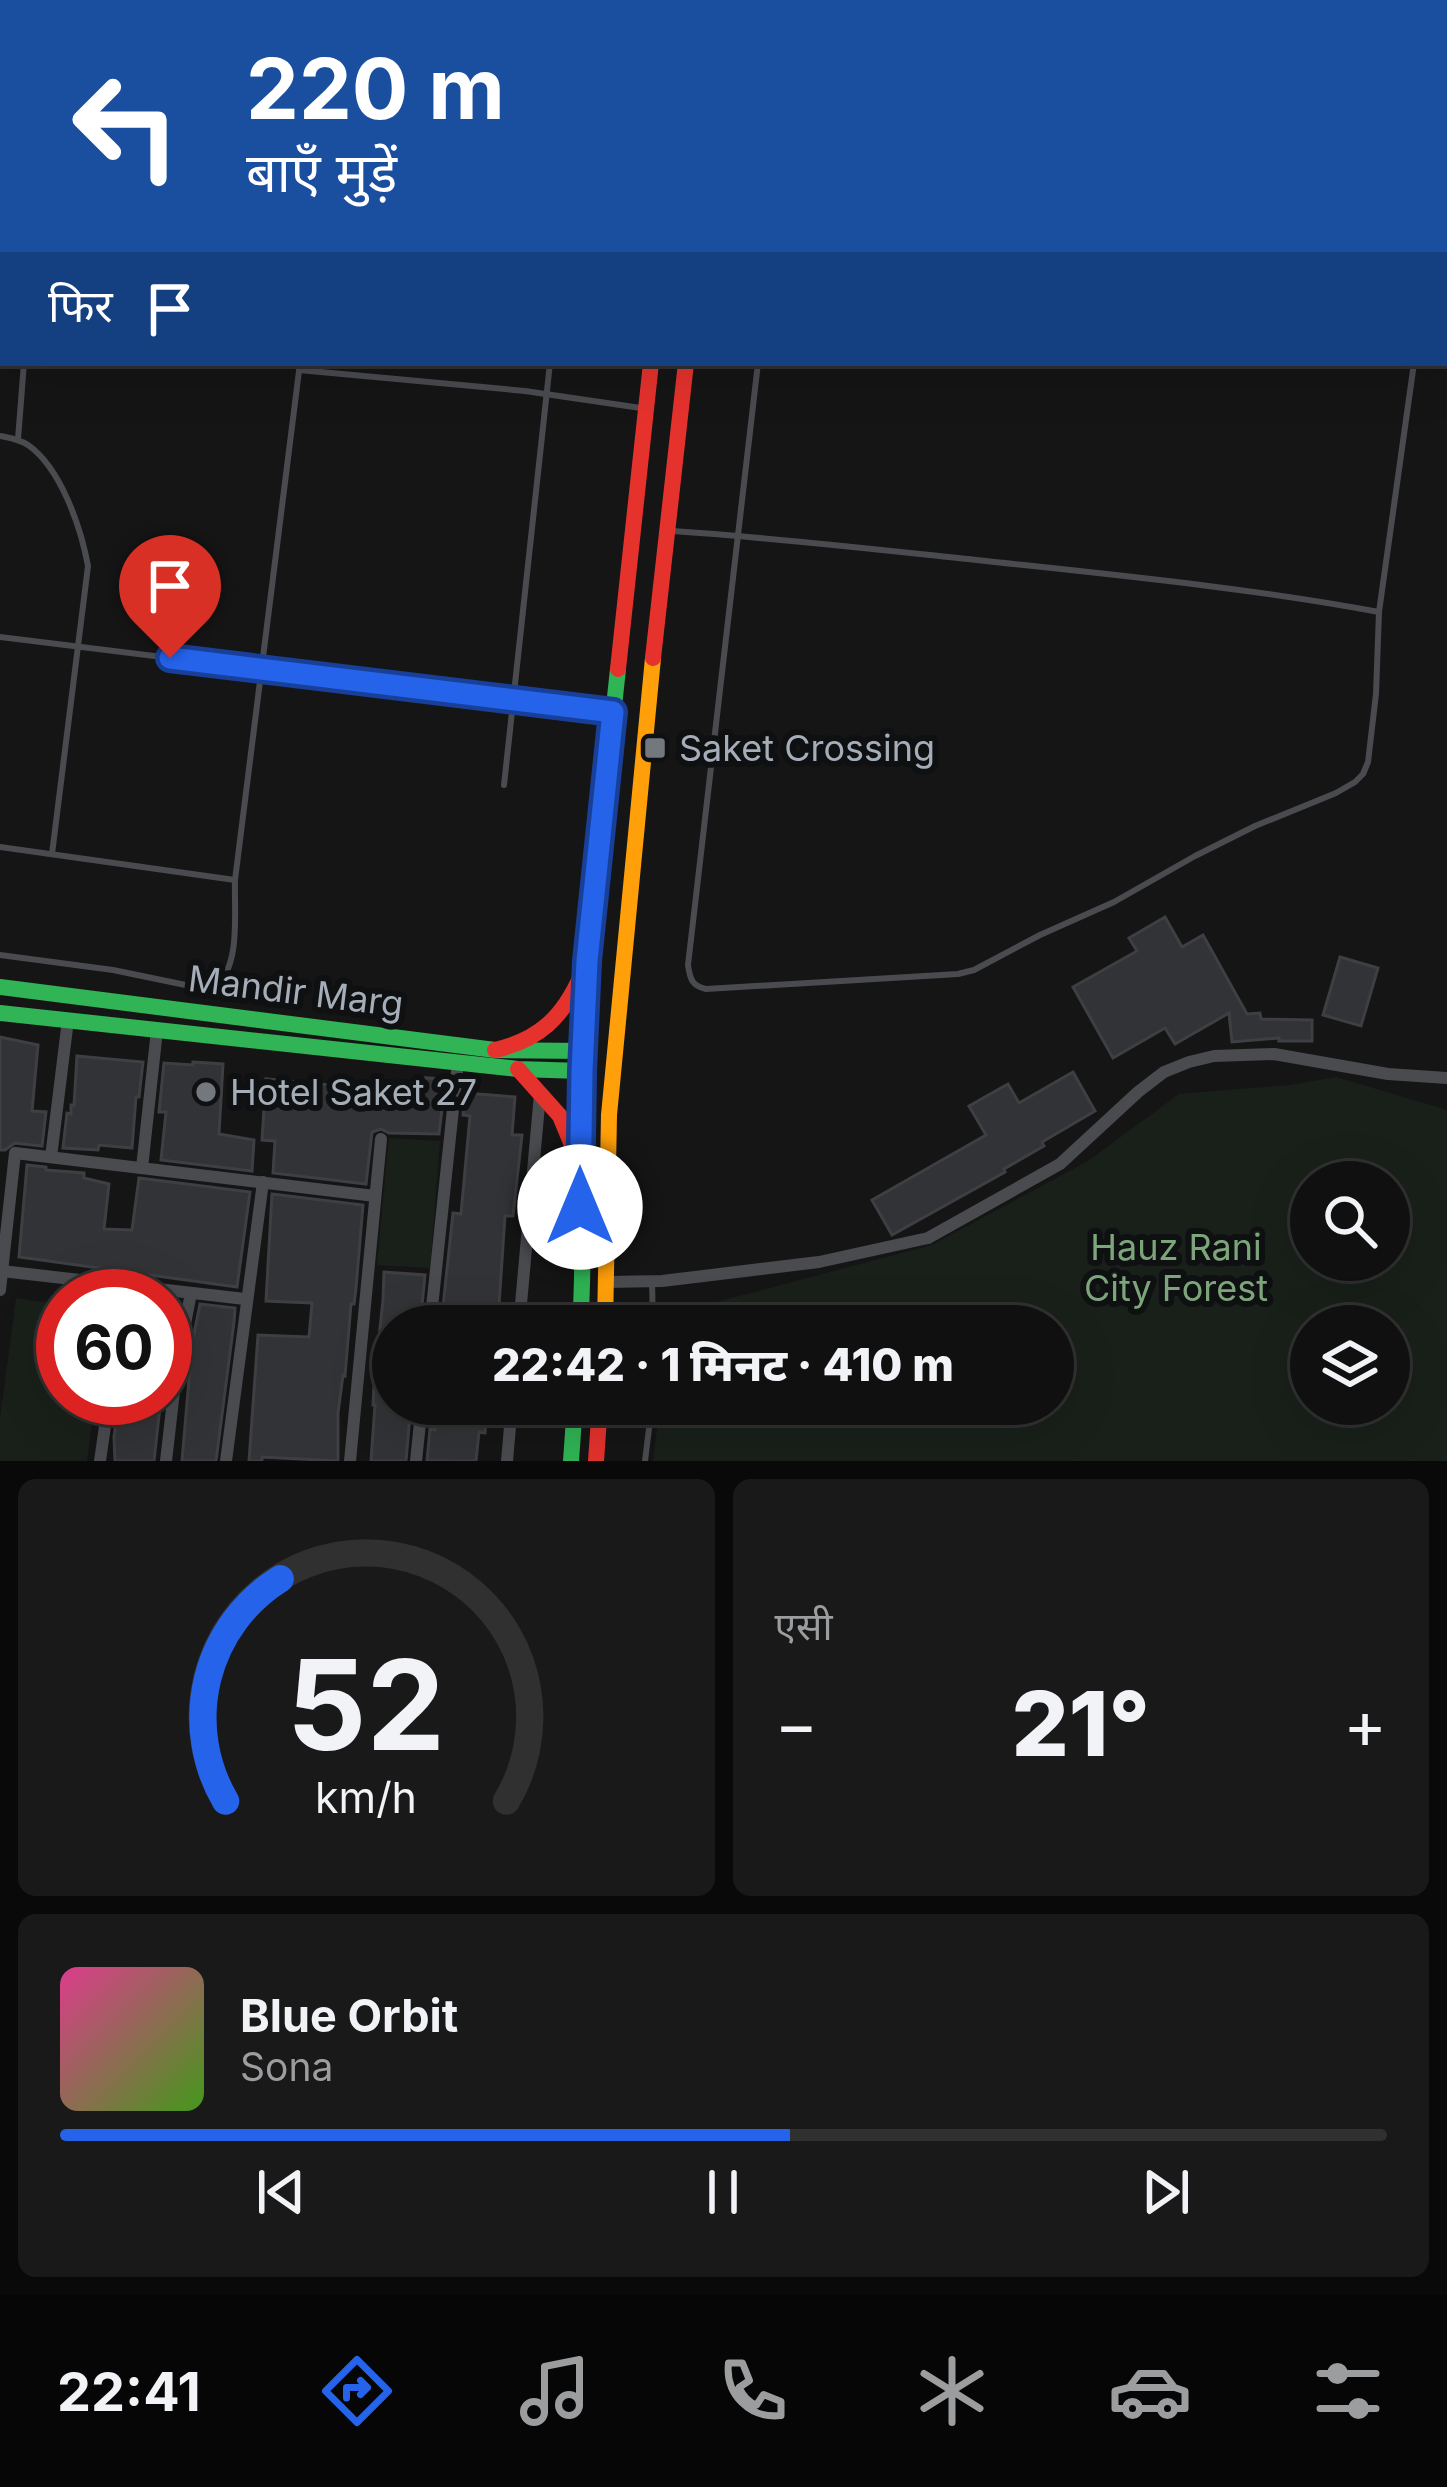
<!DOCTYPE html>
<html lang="hi">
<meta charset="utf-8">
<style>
:root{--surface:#101010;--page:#191919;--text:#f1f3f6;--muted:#9c9d9f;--line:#303030;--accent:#2563eb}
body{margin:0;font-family:Inter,"Noto Sans Devanagari",sans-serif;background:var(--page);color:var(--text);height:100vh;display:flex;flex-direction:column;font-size:45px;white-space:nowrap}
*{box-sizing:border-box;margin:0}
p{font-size:39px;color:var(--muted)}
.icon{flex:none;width:66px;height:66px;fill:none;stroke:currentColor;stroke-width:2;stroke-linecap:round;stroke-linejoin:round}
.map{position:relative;height:1461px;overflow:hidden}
.sheet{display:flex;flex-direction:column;gap:18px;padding:18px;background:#090909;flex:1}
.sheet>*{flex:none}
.hud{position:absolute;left:0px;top:0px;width:1449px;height:366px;box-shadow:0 12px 48px #0002,0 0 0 3px var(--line);background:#1a4fa0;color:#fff;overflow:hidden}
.tools{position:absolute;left:1290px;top:1161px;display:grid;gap:24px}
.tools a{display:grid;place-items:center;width:120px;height:120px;border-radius:50%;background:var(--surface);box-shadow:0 12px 48px #0002,0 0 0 3px var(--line);font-size:60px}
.speed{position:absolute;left:36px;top:1269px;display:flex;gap:24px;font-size:60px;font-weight:700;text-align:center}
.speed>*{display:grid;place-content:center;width:156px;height:156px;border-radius:50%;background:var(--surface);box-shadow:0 12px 48px #0002,0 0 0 3px var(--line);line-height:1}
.speed .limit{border:18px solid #d22;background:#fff;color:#111}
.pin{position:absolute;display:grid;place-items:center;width:102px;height:102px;color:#fff;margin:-123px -51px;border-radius:50% 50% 50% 0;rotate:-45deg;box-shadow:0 0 12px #0007}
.pin .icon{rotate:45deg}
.me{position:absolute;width:132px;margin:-66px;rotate:0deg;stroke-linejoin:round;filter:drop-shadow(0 0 9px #0008)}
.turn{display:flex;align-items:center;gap:42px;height:252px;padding:0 48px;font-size:54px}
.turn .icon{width:156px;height:156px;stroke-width:2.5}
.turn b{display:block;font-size:84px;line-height:102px}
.then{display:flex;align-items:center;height:114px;padding:0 48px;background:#0003;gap:24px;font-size:45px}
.big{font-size:90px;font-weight:800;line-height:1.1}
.sheet .widget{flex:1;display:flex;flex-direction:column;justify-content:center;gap:18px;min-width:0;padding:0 42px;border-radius:18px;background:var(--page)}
.sheet .dial{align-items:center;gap:0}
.dial svg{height:312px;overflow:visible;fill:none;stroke:var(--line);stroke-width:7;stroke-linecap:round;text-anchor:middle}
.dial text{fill:var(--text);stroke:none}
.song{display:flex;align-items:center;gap:36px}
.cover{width:144px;height:144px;border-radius:18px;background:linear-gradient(135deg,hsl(330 70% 55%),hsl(100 70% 35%))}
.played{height:12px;border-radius:6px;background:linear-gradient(90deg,var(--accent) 55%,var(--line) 55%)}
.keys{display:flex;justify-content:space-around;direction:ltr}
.heat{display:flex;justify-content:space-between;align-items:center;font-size:66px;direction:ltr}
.sheet .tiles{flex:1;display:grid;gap:18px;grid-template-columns:1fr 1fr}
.widget:last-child{grid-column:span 2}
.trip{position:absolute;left:372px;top:1305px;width:702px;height:120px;border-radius:60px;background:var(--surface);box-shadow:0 12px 48px #0002,0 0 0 3px var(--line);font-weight:800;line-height:120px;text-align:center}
.dock{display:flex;height:192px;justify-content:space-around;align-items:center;background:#060606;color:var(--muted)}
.dock .icon{width:84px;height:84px}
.dock .active{color:var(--accent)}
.dock b{font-size:54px;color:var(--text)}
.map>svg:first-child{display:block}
.green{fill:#19201a;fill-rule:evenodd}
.building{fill:#323336;stroke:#3e3f42;stroke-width:3}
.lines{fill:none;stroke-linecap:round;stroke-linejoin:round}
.lane{stroke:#494b4f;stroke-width:6}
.street{stroke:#494b4f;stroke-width:12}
.fast{stroke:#30b455;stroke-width:16}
.slow{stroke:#ff9f0a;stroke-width:16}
.jam{stroke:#e5322d;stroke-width:16}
.route-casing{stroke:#184099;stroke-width:30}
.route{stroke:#2563eb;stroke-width:21}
.poi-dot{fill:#73787f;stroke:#0f1012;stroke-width:4.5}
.labels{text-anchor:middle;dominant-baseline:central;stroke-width:12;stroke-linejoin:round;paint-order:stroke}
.poi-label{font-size:36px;fill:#a5adb8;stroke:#0f1012;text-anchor:start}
.street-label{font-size:36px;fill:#a5adb8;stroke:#0f1012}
.park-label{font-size:36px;fill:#7ca57a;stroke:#0f1012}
</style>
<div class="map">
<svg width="1447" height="1461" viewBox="0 0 1447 1461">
<rect width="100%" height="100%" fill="#151516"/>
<g class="green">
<path d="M1336,1077L1447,1110V1461H653L660,1404H1053V1326H669L670,1323L686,1310L932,1245L1088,1161L1179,1094L1291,1085ZM1311,1182H1389V1260H1311ZM1311,1326H1389V1404H1311Z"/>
<polygon points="389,1138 440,1141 430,1268 377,1265"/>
<polygon points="16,1298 63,1305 63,1398 95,1398 87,1461 0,1461 0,1419"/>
</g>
<g class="building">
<polygon points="1165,917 1182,947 1203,935 1247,1014 1260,1013 1261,1019 1312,1020 1312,1041 1279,1041 1279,1038 1232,1042 1229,1013 1175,1044 1165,1028 1113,1058 1073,987 1137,951 1129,938"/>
<polygon points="1340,957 1378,968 1361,1026 1323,1015"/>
<polygon points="0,1037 38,1045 32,1111 46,1112 42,1146 15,1143 5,1150 0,1150"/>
<polygon points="77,1056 143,1062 139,1097 136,1097 132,1148 99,1145 98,1150 63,1148 67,1113 71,1114 71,1105 74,1105"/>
<polygon points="193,1062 223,1064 219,1134 254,1140 252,1171 161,1160 166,1112 159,1112 164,1063 193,1065"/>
<polygon points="1073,1072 1095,1111 1042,1142 1044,1146 1004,1169 1005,1172 892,1235 872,1200 986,1135 969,1106 1008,1084 1019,1103"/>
<polygon points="413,1077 442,1079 442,1091 444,1091 439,1134 389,1133 381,1129 372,1132 366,1184 273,1173 275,1141 262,1140 266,1079 341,1086 341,1082 412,1088"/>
<polygon points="465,1093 515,1097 512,1135 522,1135 513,1216 505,1216 498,1320 442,1316 453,1213 461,1214 470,1116 463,1115"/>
<polygon points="27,1165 46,1167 46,1170 84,1173 84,1178 109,1184 104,1229 132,1230 139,1178 250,1192 237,1287 19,1257"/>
<polygon points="272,1194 363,1205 356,1288 354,1304 351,1304 345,1376 343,1375 338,1413 338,1461 262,1457 262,1461 249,1461 258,1335 309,1337 312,1303 266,1301"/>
<polygon points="384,1272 425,1275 420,1326 393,1326 393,1404 411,1404 406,1461 371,1461 375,1405 373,1405 374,1385 383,1300"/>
<polygon points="200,1304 235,1308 234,1322 216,1461 182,1461 192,1344"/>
<polygon points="119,1398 161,1398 154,1461 115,1461 114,1437"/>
<polygon points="437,1404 487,1404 485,1433 479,1432 476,1461 427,1461 430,1429 435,1430"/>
</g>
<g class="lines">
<g class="lane">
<polyline points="22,3 22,0"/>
<polyline points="341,3 342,0"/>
<polyline points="455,3 455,0"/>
<polyline points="592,3 593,0"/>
<polyline points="802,3 802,0"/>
<polyline points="0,34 3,34"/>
<polyline points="1446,125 1447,117"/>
<polyline points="0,279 3,279"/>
<path d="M758,363L688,965C690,979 692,986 706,989L958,974L974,970L1040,935L1114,902L1195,856L1255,826L1336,793L1355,782L1363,774L1368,762L1376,694L1379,612L1414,363"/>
<polyline points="299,370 525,391 641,408"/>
<path d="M0,436C10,438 19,439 28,445C61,468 81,528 88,566L52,854"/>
<polyline points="18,439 24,363"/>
<path d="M673,531C778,538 882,550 986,561C1117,575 1249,588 1379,612"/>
<polyline points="0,637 610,712"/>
<polyline points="504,785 550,363"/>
<polyline points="0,847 235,880"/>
<path d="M0,955L113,970L205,989L216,988C241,962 234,915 235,880L300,363"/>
<polyline points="652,1281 653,1326"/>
<polyline points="645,1461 652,1404"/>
</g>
<g class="street">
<polyline points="51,1157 68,1020"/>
<polyline points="142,1168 157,1030"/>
<polyline points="2,1271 245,1299"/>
<polyline points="607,1282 662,1281 819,1262 928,1238 1060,1164 1138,1092 1164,1072 1189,1062 1214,1056 1274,1054 1388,1074 1447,1078"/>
<polyline points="0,1290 15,1153 375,1196"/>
<polyline points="430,1326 458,1062"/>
<polyline points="519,1326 540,1094"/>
<polyline points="100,1461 109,1398"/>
<polyline points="166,1461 177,1365 191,1293"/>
<polyline points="226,1461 263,1182"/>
<polyline points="350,1461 381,1139"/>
<polyline points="416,1461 422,1404"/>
<polyline points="507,1461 512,1404"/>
</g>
<g class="fast">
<polyline points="0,987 495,1050 584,1051"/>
<polyline points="0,1013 518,1069 582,1071"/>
<path d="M580,1326C586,1241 579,1155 582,1070C587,936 604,802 618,669"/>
<polyline points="571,1461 575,1404"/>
</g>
<g class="slow">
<polyline points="690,0 690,3"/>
<polyline points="605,1326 609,1115 653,658"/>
</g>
<g class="jam">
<polyline points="728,0 728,3"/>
<polyline points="653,658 686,363"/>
<polyline points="618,669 651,363"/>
<path d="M495,1050C539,1040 563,1017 581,976"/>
<polyline points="518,1069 560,1116 576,1155"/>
<polyline points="596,1461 600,1404"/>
</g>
</g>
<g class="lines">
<defs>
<polyline id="route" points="170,658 613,712 587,961 582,1071 580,1207"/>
</defs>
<use href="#route" class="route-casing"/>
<use href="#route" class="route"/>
</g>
<g class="poi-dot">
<rect x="643" y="736" width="24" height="24" rx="6"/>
<circle cx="206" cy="1092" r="12"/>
</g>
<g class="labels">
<g class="poi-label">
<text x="679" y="748">Saket Crossing</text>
<text x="230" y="1092">Hotel Saket 27</text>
</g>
<g class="street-label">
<text transform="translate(296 991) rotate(7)">Mandir Marg</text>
</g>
<g class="park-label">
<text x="1176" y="1247">Hauz Rani<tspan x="1176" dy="41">City Forest</tspan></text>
</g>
</g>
</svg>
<div class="tools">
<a><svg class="icon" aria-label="search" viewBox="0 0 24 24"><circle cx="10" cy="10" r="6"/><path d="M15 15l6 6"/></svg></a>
<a><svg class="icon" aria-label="layers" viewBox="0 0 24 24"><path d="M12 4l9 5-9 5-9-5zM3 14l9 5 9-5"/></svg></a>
</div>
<div class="speed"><div class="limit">60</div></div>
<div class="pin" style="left:170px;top:658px;background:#d93025"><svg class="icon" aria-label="arrive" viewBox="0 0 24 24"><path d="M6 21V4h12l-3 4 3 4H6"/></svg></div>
<svg class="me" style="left:580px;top:1207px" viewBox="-20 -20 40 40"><circle r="19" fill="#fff"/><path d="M0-13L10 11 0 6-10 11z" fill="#2563eb"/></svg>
<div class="trip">22:42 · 1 मिनट · 410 m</div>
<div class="hud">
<div class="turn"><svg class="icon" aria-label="left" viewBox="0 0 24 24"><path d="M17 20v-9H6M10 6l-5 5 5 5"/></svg><div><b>220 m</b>बाएँ मुड़ें</div></div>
<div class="then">फिर<svg class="icon" aria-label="arrive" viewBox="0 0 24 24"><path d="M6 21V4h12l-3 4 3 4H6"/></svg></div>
</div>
</div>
<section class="sheet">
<div class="tiles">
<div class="widget dial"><svg viewBox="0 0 100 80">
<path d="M14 69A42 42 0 1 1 86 69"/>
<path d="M14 69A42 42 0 0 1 28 12" stroke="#2563eb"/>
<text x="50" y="56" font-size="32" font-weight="700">52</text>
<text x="50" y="72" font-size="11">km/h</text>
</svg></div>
<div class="widget"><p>एसी</p>
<div class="heat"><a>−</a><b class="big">21°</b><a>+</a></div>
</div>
<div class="widget">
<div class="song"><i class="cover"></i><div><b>Blue Orbit</b><p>Sona</p></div></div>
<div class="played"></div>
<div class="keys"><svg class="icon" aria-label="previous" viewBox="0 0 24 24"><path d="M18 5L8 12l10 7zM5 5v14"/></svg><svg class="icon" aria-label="pause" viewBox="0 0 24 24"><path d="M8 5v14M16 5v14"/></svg><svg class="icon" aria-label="next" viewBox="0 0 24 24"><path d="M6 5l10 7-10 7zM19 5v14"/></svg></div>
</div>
</div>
</section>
<nav class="dock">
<b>22:41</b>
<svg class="icon active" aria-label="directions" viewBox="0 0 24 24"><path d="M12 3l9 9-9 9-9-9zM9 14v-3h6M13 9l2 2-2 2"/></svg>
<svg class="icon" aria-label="music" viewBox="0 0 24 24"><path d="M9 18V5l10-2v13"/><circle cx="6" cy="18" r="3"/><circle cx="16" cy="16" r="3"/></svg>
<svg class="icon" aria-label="phone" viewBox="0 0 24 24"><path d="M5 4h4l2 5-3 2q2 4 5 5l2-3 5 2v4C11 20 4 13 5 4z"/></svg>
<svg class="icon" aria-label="climate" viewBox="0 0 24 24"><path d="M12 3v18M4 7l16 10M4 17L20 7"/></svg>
<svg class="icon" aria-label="car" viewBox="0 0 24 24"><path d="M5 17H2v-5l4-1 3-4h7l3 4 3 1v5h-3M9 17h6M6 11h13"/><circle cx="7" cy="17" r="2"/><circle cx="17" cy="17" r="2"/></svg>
<svg class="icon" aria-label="filters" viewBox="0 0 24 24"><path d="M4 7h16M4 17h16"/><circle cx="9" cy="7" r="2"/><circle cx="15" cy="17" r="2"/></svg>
</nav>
